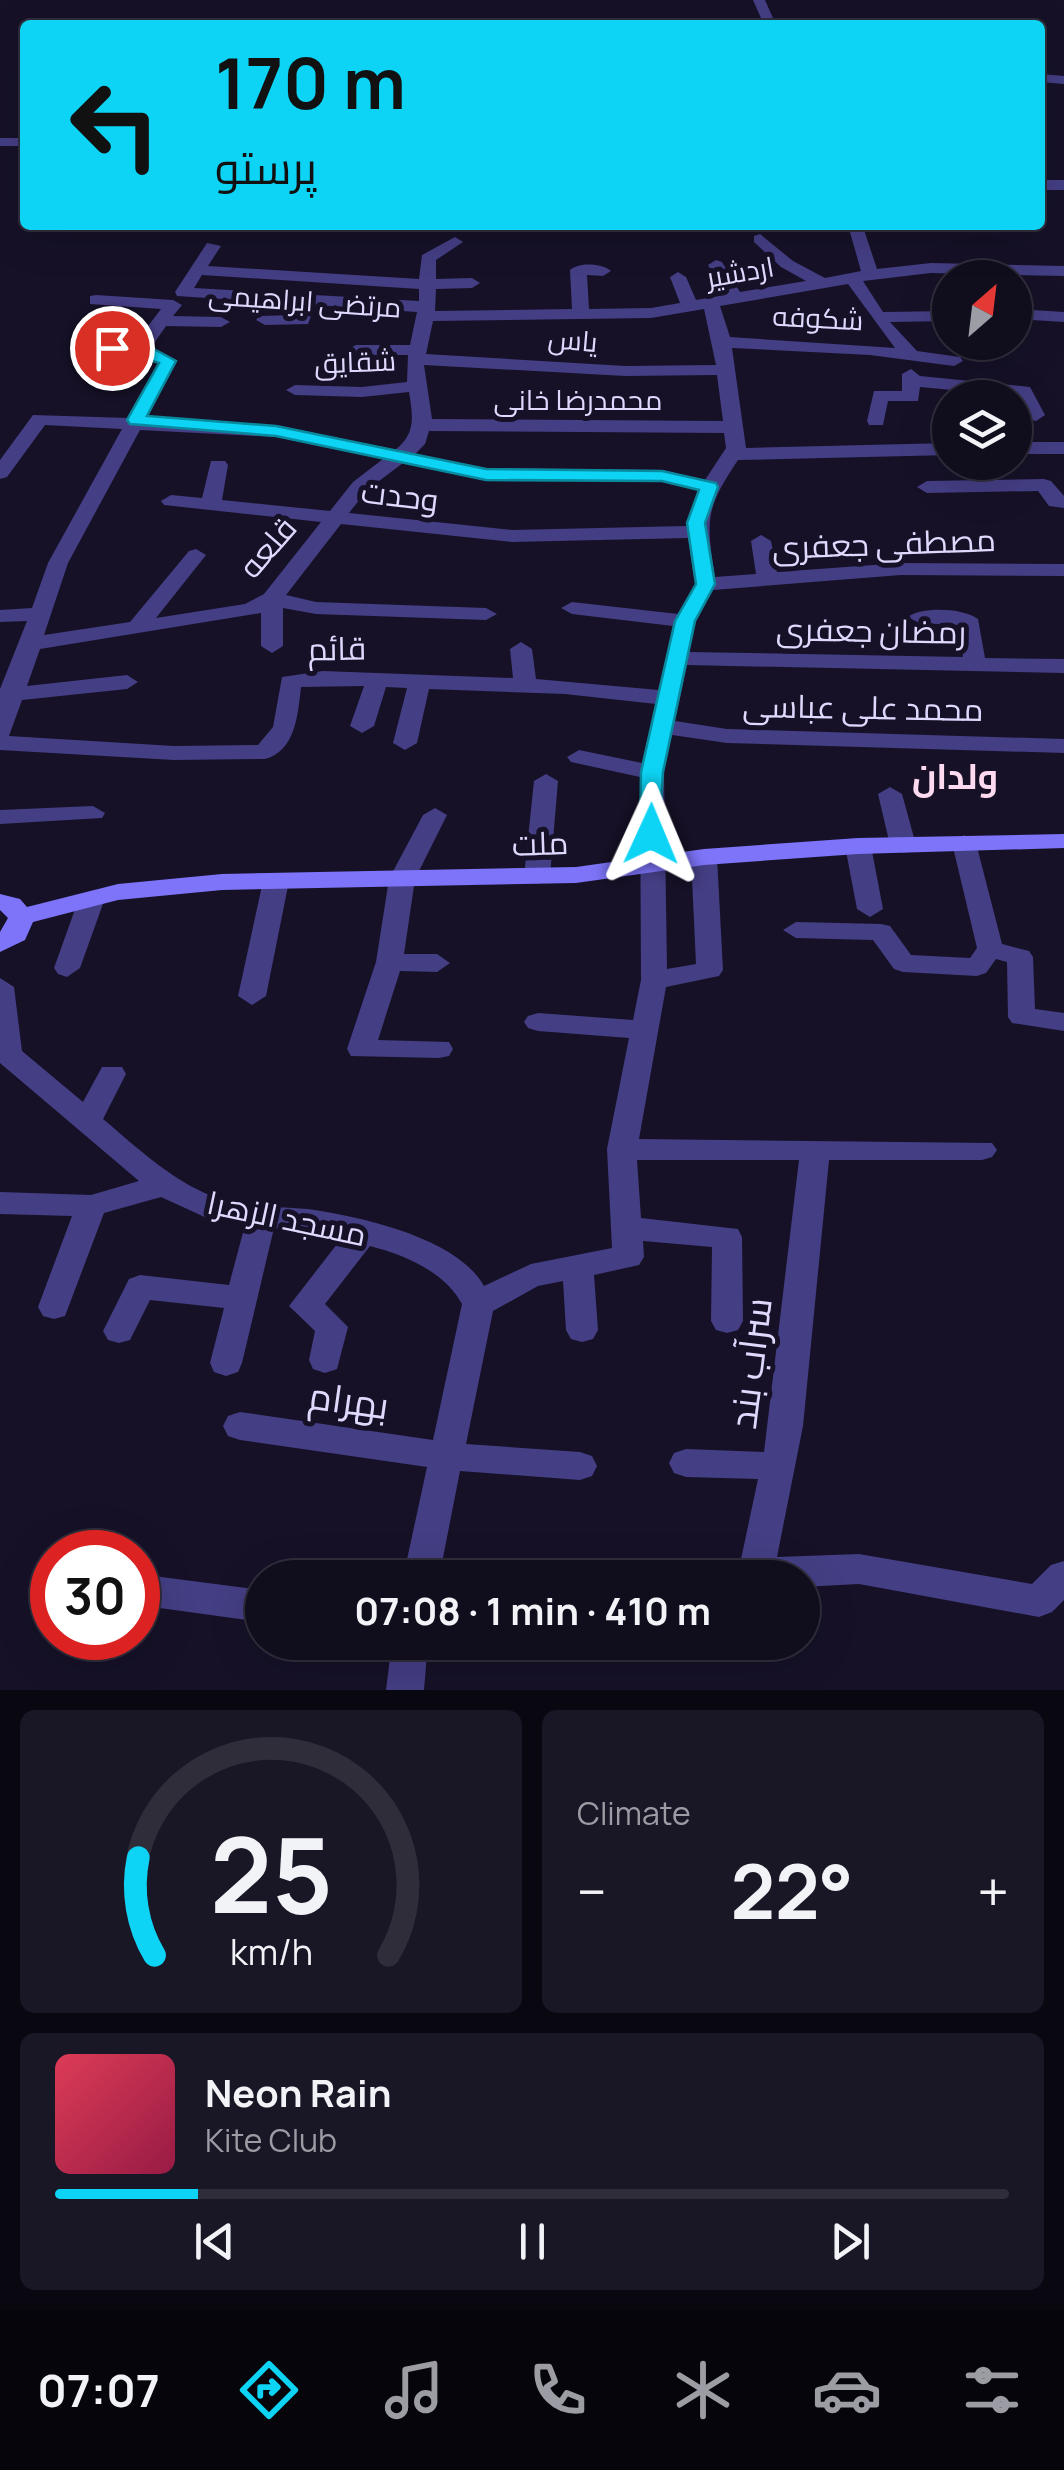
<!DOCTYPE html>
<meta charset="utf-8">
<style>
:root{--surface:#100d1d;--page:#191626;--text:#f1f3f6;--muted:#9c9ca4;--line:#302d3b;--accent:#0dd4f5}
body{margin:0;font-family:Manrope,Cairo,sans-serif;background:var(--page);color:var(--text);height:100vh;display:flex;flex-direction:column;font-size:38px;white-space:nowrap}
*{box-sizing:border-box;margin:0}
p{font-size:32px;color:var(--muted)}
.icon{flex:none;width:55px;height:55px;fill:none;stroke:currentColor;stroke-width:2;stroke-linecap:round;stroke-linejoin:round}
.map{position:relative;height:1690px;overflow:hidden}
.panel{display:flex;flex-direction:column;gap:20px;padding:20px;background:#090710;flex:1}
.panel>*{flex:none}
.hud{position:absolute;left:20px;top:20px;width:1025px;height:210px;border-radius:10px;box-shadow:0 10px 40px #0002,0 0 0 2px var(--line);background:#0dd4f5;color:#111;overflow:hidden}
.needle{width:65px;rotate:28deg}
.buttons{position:absolute;left:932px;top:260px;display:grid;gap:20px}
.buttons a{display:grid;place-items:center;width:100px;height:100px;border-radius:50%;background:var(--surface);box-shadow:0 10px 40px #0002,0 0 0 2px var(--line);font-size:50px}
.speed{position:absolute;left:30px;top:1530px;display:flex;gap:20px;font-size:50px;font-weight:700;text-align:center}
.speed>*{display:grid;place-content:center;width:130px;height:130px;border-radius:50%;background:var(--surface);box-shadow:0 10px 40px #0002,0 0 0 2px var(--line);line-height:1}
.speed .limit{border:15px solid #d22;background:#fff;color:#111}
.pin{position:absolute;display:grid;place-items:center;width:85px;height:85px;color:#fff;margin:-42px;border:5px solid #fff;border-radius:50%;box-shadow:0 2px 10px #0007}
.me{position:absolute;width:110px;margin:-55px;rotate:1deg;stroke-linejoin:round;filter:drop-shadow(0 0 8px #0008)}
.turn{display:flex;align-items:center;gap:35px;height:210px;padding:0 30px;font-size:45px}
.turn .icon{width:130px;height:130px;stroke-width:2.5}
.turn b{display:block;font-size:70px;line-height:85px}
.big{font-size:75px;font-weight:700;line-height:1.1}
.panel .widget{flex:1;display:flex;flex-direction:column;justify-content:center;gap:15px;min-width:0;padding:0 35px;border-radius:15px;background:var(--page)}
.panel .dial{align-items:center;gap:0}
.dial svg{height:260px;overflow:visible;fill:none;stroke:var(--line);stroke-width:7;stroke-linecap:round;text-anchor:middle}
.dial text{fill:var(--text);stroke:none}
.song{display:flex;align-items:center;gap:30px}
.cover{width:120px;height:120px;border-radius:15px;background:linear-gradient(135deg,hsl(350 70% 55%),hsl(340 70% 35%))}
.played{height:10px;border-radius:5px;background:linear-gradient(90deg,var(--accent) 15%,var(--line) 15%)}
.keys{display:flex;justify-content:space-around;direction:ltr}
.heat{display:flex;justify-content:space-between;align-items:center;font-size:55px;direction:ltr}
.panel .tiles{flex:1;display:grid;gap:20px;grid-template-columns:1fr 1fr}
.widget:last-child{grid-column:span 2}
.trip{position:absolute;left:245px;top:1560px;width:575px;height:100px;border-radius:50px;background:var(--surface);box-shadow:0 10px 40px #0002,0 0 0 2px var(--line);font-weight:700;line-height:100px;text-align:center}
.menu{display:flex;height:160px;justify-content:space-around;align-items:center;background:#06050c;color:var(--muted)}
.menu .icon{width:70px;height:70px}
.menu .active{color:var(--accent)}
.menu b{font-size:45px;color:var(--text)}
.map>svg:first-child{display:block}
.lines{fill:none;stroke-linecap:round;stroke-linejoin:round}
.street{fill:#443e84;fill-rule:evenodd}
.secondary{fill:#7d74f9;fill-rule:evenodd}
.route{fill:#0dd4f5;stroke:#088a9f;stroke-width:2.5}
.labels{text-anchor:middle;dominant-baseline:central;stroke-width:10;stroke-linejoin:round;paint-order:stroke}
.far-street-label{font-size:28px;fill:#ded9fd;stroke:#161127}
.street-label{font-size:32px;fill:#ded9fd;stroke:#161127}
.neighbourhood-label{font-size:35px;font-weight:bold;fill:#fddaef;stroke:#161127}
.near-street-label{font-size:38px;fill:#ded9fd;stroke:#161127}
</style>
<div class="map">
<svg width="1064" height="1690" viewBox="0 0 1064 1690">
<rect width="100%" height="100%" fill="#161127"/>
<g class="lines">
<g class="street">
<polygon points="753,0 765,0 776,25 764,25"/>
<polygon points="1040,74 1064,76 1064,84 1040,82"/>
<rect x="0" y="138" width="25" height="8"/>
<rect x="1040" y="180" width="24" height="10"/>
<path d="M848,225L863,227L877,269L931,263L1064,266V276L931,273L863,281L883,312L950,311V321L890,322L917,351L960,357L963,361L954,366L870,355L732,348L746,448L950,443V455L738,460C705,509 706,520 715,577L756,574L751,541L761,535L771,541L777,572L901,563L1064,564V576L901,575L713,590L696,621L689,652L963,657L957,625L919,623L908,617C922,606 964,608 978,619L985,658L1064,659V673L687,665L675,721L727,729L1064,739V753L727,743L672,735L664,772L667,969L696,964L691,857L704,849L717,857L723,970L719,976L666,987L639,1139L992,1143L997,1150L992,1157L982,1160H829L803,1426L777,1557L859,1554L1032,1584L1051,1565L1064,1561V1600L1052,1612L1039,1617L859,1584L802,1587V1578H728L740,1564L758,1479L686,1477L674,1473L669,1463L674,1453L686,1449L764,1452L799,1160H637L641,1218L738,1229L742,1237L743,1321L738,1330L727,1333L716,1330L711,1321L712,1247L643,1241L644,1257L639,1265L594,1275L598,1330L593,1339L582,1342L571,1339L566,1330L563,1281L538,1286L493,1311L466,1444L580,1452L592,1456L597,1466L592,1476L580,1480L460,1471L439,1578H403L427,1467L240,1440L228,1436L223,1426L228,1416L240,1412L433,1440L462,1304C445,1272 405,1255 370,1246L325,1304L348,1327L337,1369L325,1373L313,1369L309,1360L315,1331L289,1306L341,1239L274,1228L242,1363L238,1372L226,1376L214,1372L210,1363L224,1308L150,1300L130,1340L119,1343L108,1340L103,1331L129,1279L140,1275L229,1285L245,1225L209,1219L161,1197L104,1213L65,1316L54,1319L43,1316L38,1307L72,1216L0,1214V1192L91,1195L139,1181L0,1063V978L14,987L22,1051L83,1102L102,1067H122L126,1074L103,1119C140,1150 176,1185 223,1200C251,1209 285,1206 315,1210C366,1218 458,1239 484,1286L531,1264L612,1248L607,1149L629,1038L538,1031L528,1028L524,1022L528,1016L538,1013L633,1020L641,980L640,777L571,762L567,757L579,750L642,763L656,704L565,694L429,689L417,743L405,750L393,743L407,688L386,687L374,726L362,733L350,726L364,686L301,687C298,713 296,751 265,759L174,760L0,750V689L27,621L0,622V610L32,608L48,563L122,429L45,425L7,477L0,479V460L33,415L128,418L158,363L134,353L83,354L74,349L83,344L136,342L161,309L90,304V296L96,295L173,300L182,305L173,316L221,317L230,322L221,327L166,326L150,349L177,361L146,419L276,425L395,450C416,434 413,416 409,392L362,397L295,395L286,390L295,385L362,387L407,382L408,355H356L347,350L356,345H410L417,312L315,305L308,324L265,325L256,320L259,316L295,315L298,304L177,296L175,292L207,243L221,246L208,266L419,279L422,255L455,237L463,242L436,260V279L472,278L480,283L472,288L436,289L435,311L572,309L570,270C579,262 602,263 611,271L603,276L587,275L589,309L651,308L680,303L670,277L678,272L686,277L696,300L725,295L708,265L716,260L722,262L740,292L806,281L781,267L754,242V236L760,234L793,261L825,278L861,271ZM202,275L419,289V301L194,288ZM848,284L895,348L730,337L720,306ZM704,309L716,365L625,366L426,354L433,321L651,318ZM424,365L625,376L717,375L723,421L432,419ZM140,430L276,437L383,459L353,482L330,511L222,500L228,465L225,461H211L202,498L171,495L161,501L164,505L321,522L264,594L245,604L156,618L206,555L196,549L189,551L130,622L44,635L68,563ZM429,431L724,433L726,448L705,480L663,470L486,468L415,454L425,444ZM403,463L486,480L663,482L699,490L686,526L512,530L349,513L367,490ZM341,524L512,542L688,538L695,584L678,614L572,602L561,608L572,614L673,626L659,690L536,679L532,649L521,642L510,649L513,678L323,671L282,677L273,727L258,745L174,746L9,736L22,700L127,689L138,682L127,675L27,686L40,649L261,613V646L272,653L283,646V608L316,614L486,620L497,614L486,608L316,602L286,595Z"/>
<polygon points="1015,309 1064,312 1064,322 1015,319"/>
<polygon points="911,369 920,376 1030,387 1045,415 1036,421 1029,419 1017,396 920,387 918,401 888,401 883,425 869,425 867,421 874,391 902,391 902,374"/>
<rect x="1015" y="442" width="49" height="12"/>
<polygon points="1044,479 1051,481 1064,496 1064,508 1049,506 1038,491 927,493 917,487 927,481"/>
<polygon points="546,774 558,781 550,876 537,884 524,876 534,781"/>
<polygon points="890,787 902,794 916,845 912,850 903,853 890,845 878,794"/>
<polygon points="93,806 105,813 102,818 0,824 0,810"/>
<polygon points="435,808 447,815 415,879 404,954 437,954 450,963 437,972 400,971 378,1040 449,1042 453,1049 449,1056 439,1058 351,1056 347,1049 376,962 389,879 423,815"/>
<polygon points="964,835 976,843 1002,944 1029,951 1033,957 1035,1009 1064,1013 1064,1031 1012,1023 1008,1017 1007,962 996,959 986,973 977,976 903,972 894,969 873,940 796,938 783,930 796,922 881,924 890,926 911,955 970,958 977,948 952,843"/>
<polygon points="858,838 871,846 883,909 870,917 857,909 845,846"/>
<polygon points="276,873 289,881 266,996 252,1005 238,996 263,881"/>
<polygon points="91,893 104,901 80,968 67,977 58,974 54,968 78,901"/>
<polygon points="138,1574 262,1590 262,1622 138,1605"/>
<polygon points="392,1642 428,1642 424,1690 386,1690"/>
</g>
<polygon class="secondary" points="1064,834 1064,848 858,854 704,865 576,883 222,890 118,900 33,922 25,940 0,952 0,932 8,918 0,910 0,894 20,899 27,907 118,884 222,874 576,867 704,849 858,838"/>
</g>
<path class="route" d="M141,342L176,361L147,416L276,426L486,469L662,471L716,483L718,487L705,523L715,584L695,621L663,772L659,839H643L640,834L641,772L658,696L675,621L696,584L687,523L699,490L662,481L486,480L276,436L130,424L127,420L159,363C146,359 110,352 104,348L112,343Z"/>
<g class="labels">
<g class="far-street-label">
<text transform="translate(740 271) rotate(-10)">اردشیر</text>
<text transform="translate(305 300) rotate(4)">مرتضی ابراهیمی</text>
<text transform="translate(818 317) rotate(3)">شکوفه</text>
<text transform="translate(573 339) rotate(5)">یاس</text>
<text transform="translate(355 361) rotate(-2)">شقایق</text>
<text x="578" y="399">محمدرضا خانی</text>
</g>
<g class="street-label">
<text transform="translate(400 495) rotate(7)">وحدت</text>
<text transform="translate(884 543) rotate(-2)">مصطفی جعفری</text>
<text transform="translate(267 547) rotate(-49)">قلعه</text>
<text transform="translate(871 630) rotate(1)">رمضان جعفری</text>
<text transform="translate(337 648) rotate(-1)">قائم</text>
<text transform="translate(863 707) rotate(1)">محمد علی عباسی</text>
<text transform="translate(540 843) rotate(-2)">ملت</text>
<text transform="translate(287 1218) rotate(12)">مسجد الزهرا</text>
</g>
<g class="neighbourhood-label">
<text x="955" y="776">ولدان</text>
</g>
<g class="near-street-label">
<text transform="translate(749 1363) rotate(-83)">سرآب بند</text>
<text transform="translate(349 1399) rotate(8)">بهرام</text>
</g>
</g>
</svg>
<div class="buttons">
<a><svg class="needle" viewBox="-14 -14 28 28"><path d="M0-13l5 13h-10z" fill="#e53935"/><path d="M0 13l5-13h-10z" fill="#9c9ca4"/></svg></a>
<a><svg class="icon" aria-label="layers" viewBox="0 0 24 24"><path d="M12 4l9 5-9 5-9-5zM3 14l9 5 9-5"/></svg></a>
</div>
<div class="speed"><div class="limit">30</div></div>
<div class="pin" style="left:112px;top:348px;background:#d93025"><svg class="icon" aria-label="arrive" viewBox="0 0 24 24"><path d="M6 21V4h12l-3 4 3 4H6"/></svg></div>
<svg class="me" style="left:651px;top:834px" viewBox="-20 -20 40 40"><path d="M0-17L14 15 0 8-14 15z" fill="#0dd4f5" stroke="#fff" stroke-width="4"/></svg>
<div class="trip">07:08 · 1 min · 410 m</div>
<div class="hud">
<div class="turn"><svg class="icon" aria-label="left" viewBox="0 0 24 24"><path d="M17 20v-9H6M10 6l-5 5 5 5"/></svg><div><b>170 m</b>پرستو</div></div>
</div>
</div>
<section class="panel">
<div class="tiles">
<div class="widget dial"><svg viewBox="0 0 100 80">
<path d="M14 69A42 42 0 1 1 86 69"/>
<path d="M14 69A42 42 0 0 1 9 39" stroke="#0dd4f5"/>
<text x="50" y="56" font-size="32" font-weight="700">25</text>
<text x="50" y="72" font-size="11">km/h</text>
</svg></div>
<div class="widget"><p>Climate</p>
<div class="heat"><a>−</a><b class="big">22°</b><a>+</a></div>
</div>
<div class="widget">
<div class="song"><i class="cover"></i><div><b>Neon Rain</b><p>Kite Club</p></div></div>
<div class="played"></div>
<div class="keys"><svg class="icon" aria-label="previous" viewBox="0 0 24 24"><path d="M18 5L8 12l10 7zM5 5v14"/></svg><svg class="icon" aria-label="pause" viewBox="0 0 24 24"><path d="M8 5v14M16 5v14"/></svg><svg class="icon" aria-label="next" viewBox="0 0 24 24"><path d="M6 5l10 7-10 7zM19 5v14"/></svg></div>
</div>
</div>
</section>
<nav class="menu">
<b>07:07</b>
<svg class="icon active" aria-label="directions" viewBox="0 0 24 24"><path d="M12 3l9 9-9 9-9-9zM9 14v-3h6M13 9l2 2-2 2"/></svg>
<svg class="icon" aria-label="music" viewBox="0 0 24 24"><path d="M9 18V5l10-2v13"/><circle cx="6" cy="18" r="3"/><circle cx="16" cy="16" r="3"/></svg>
<svg class="icon" aria-label="phone" viewBox="0 0 24 24"><path d="M5 4h4l2 5-3 2q2 4 5 5l2-3 5 2v4C11 20 4 13 5 4z"/></svg>
<svg class="icon" aria-label="climate" viewBox="0 0 24 24"><path d="M12 3v18M4 7l16 10M4 17L20 7"/></svg>
<svg class="icon" aria-label="car" viewBox="0 0 24 24"><path d="M5 17H2v-5l4-1 3-4h7l3 4 3 1v5h-3M9 17h6M6 11h13"/><circle cx="7" cy="17" r="2"/><circle cx="17" cy="17" r="2"/></svg>
<svg class="icon" aria-label="filters" viewBox="0 0 24 24"><path d="M4 7h16M4 17h16"/><circle cx="9" cy="7" r="2"/><circle cx="15" cy="17" r="2"/></svg>
</nav>
